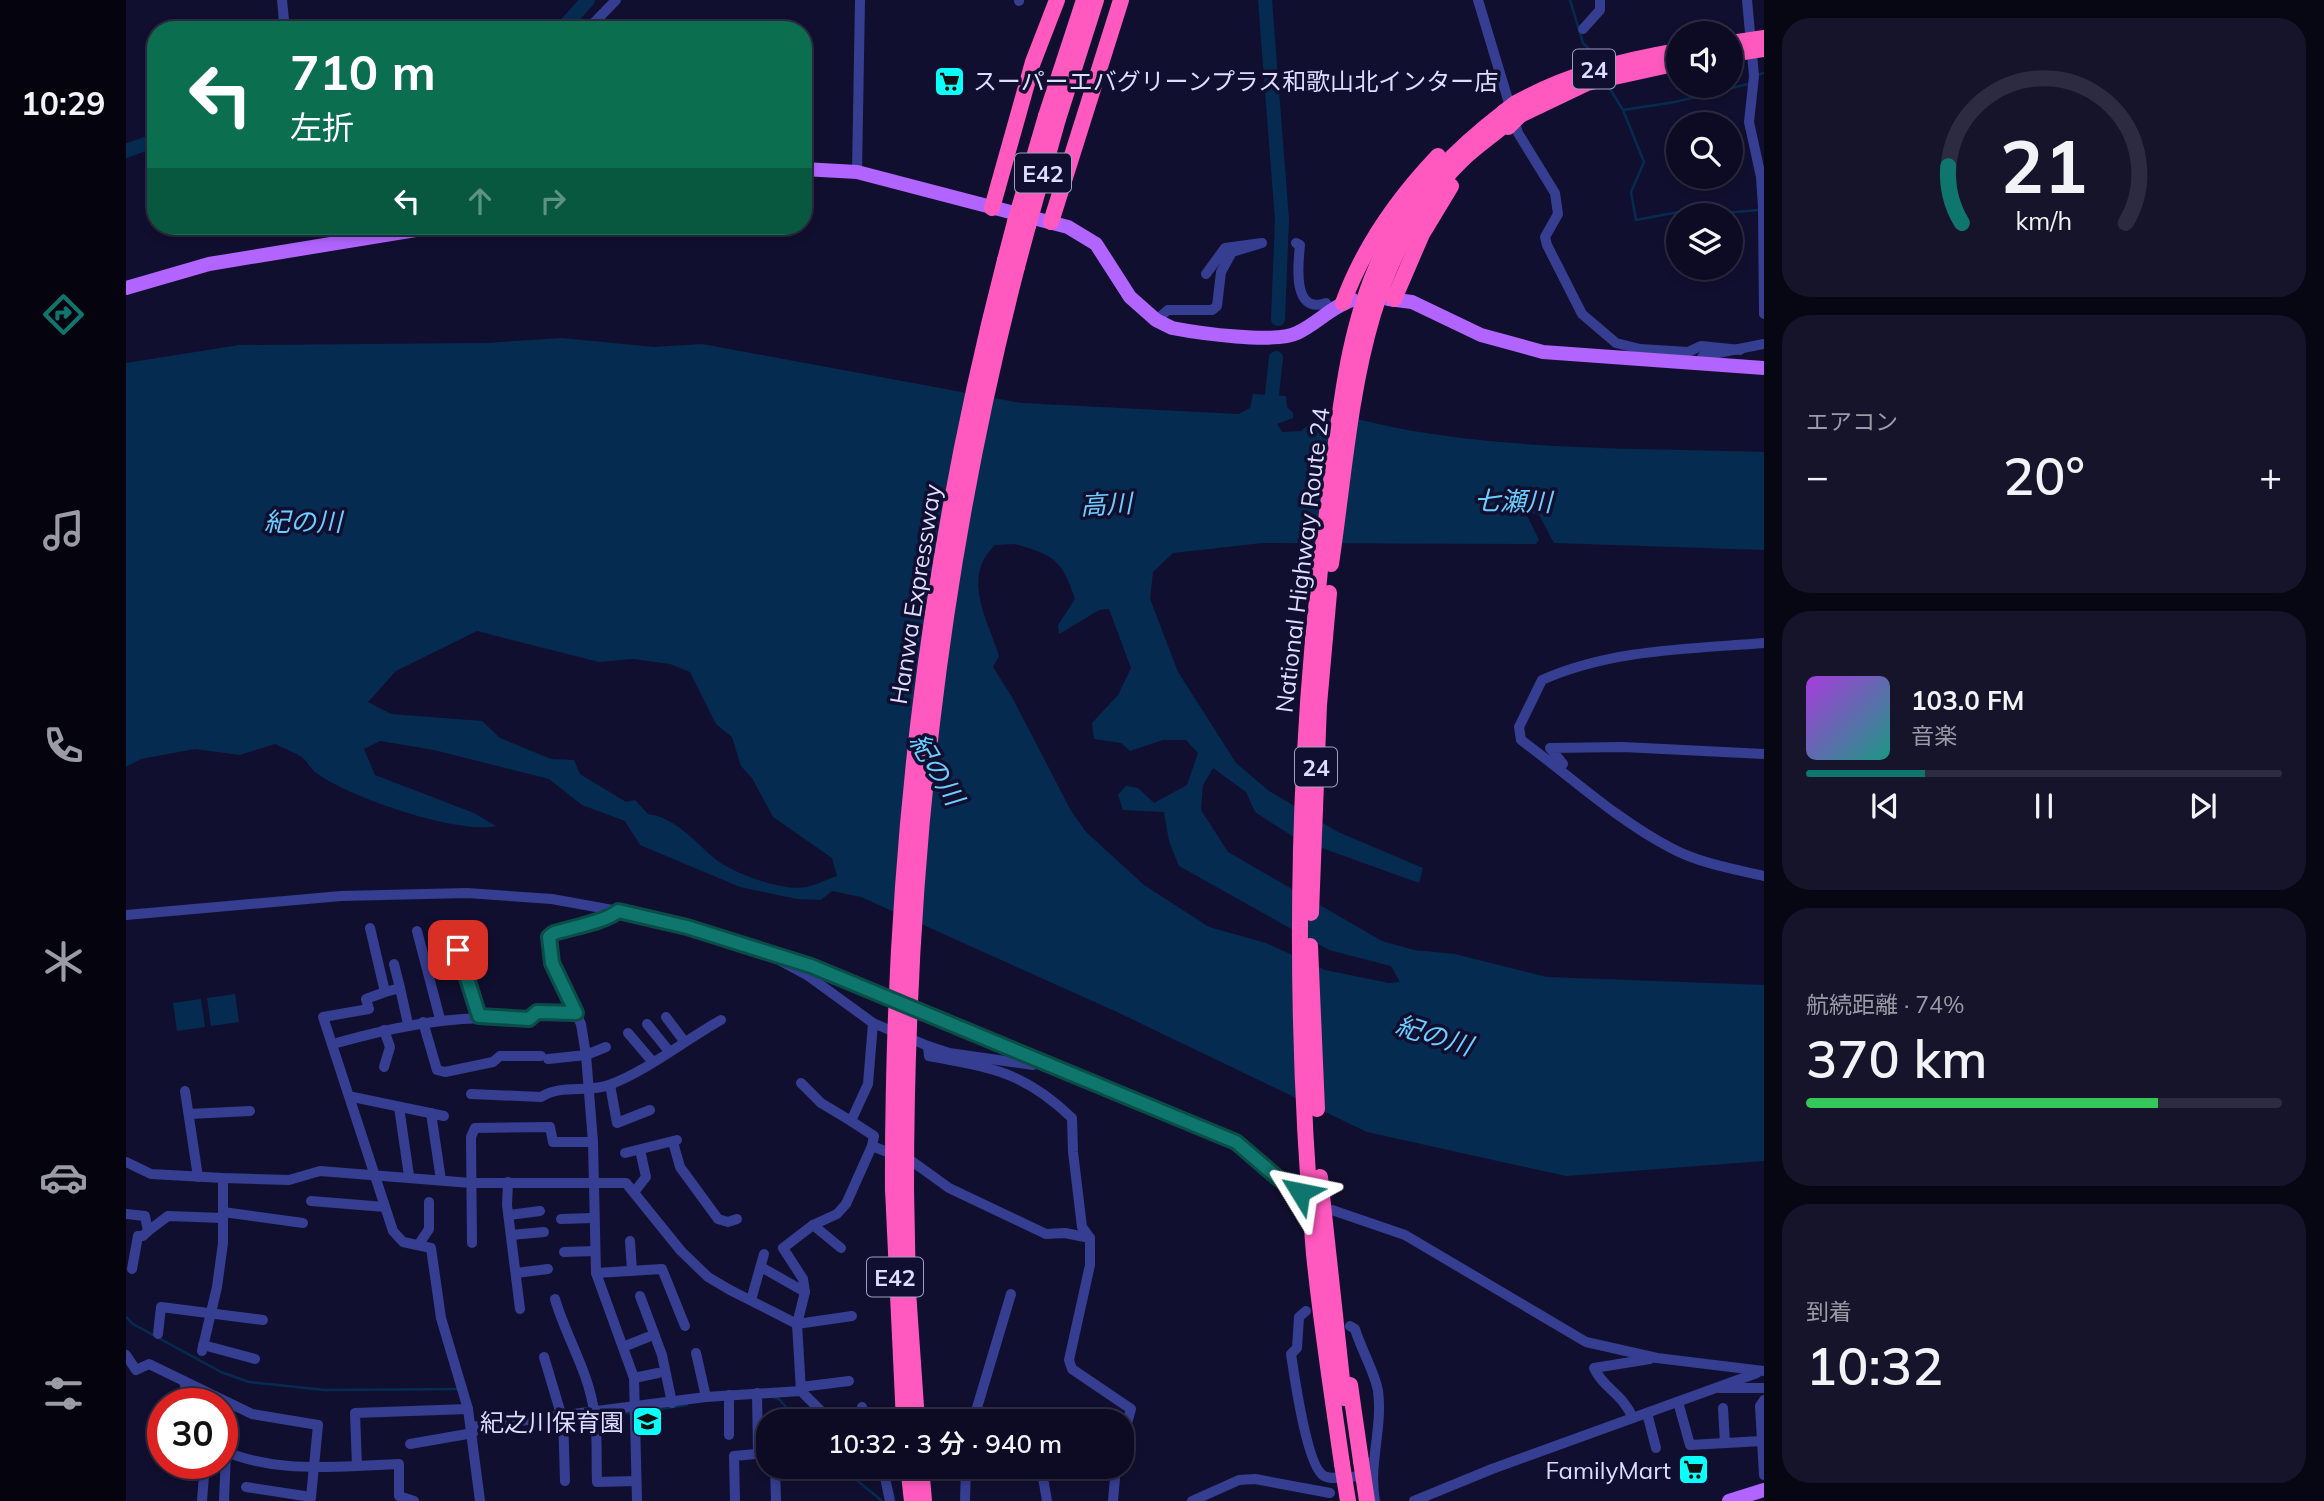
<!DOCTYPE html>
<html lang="ja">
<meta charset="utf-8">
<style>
:root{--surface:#0d0b23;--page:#16142b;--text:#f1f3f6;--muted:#9a9ba6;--line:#2d2b41;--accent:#0f766e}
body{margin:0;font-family:Mulish,"Noto Sans JP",sans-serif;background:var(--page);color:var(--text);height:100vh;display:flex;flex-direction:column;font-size:26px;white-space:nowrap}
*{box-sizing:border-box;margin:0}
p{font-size:23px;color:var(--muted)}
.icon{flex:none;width:38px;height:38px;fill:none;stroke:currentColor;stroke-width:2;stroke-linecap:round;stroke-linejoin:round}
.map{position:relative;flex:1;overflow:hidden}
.side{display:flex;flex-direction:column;gap:18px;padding:18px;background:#070613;width:560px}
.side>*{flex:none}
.banner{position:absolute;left:21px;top:21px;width:665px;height:214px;border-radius:28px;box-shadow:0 4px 10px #0003,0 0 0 2px var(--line);background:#0b6e4f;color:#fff;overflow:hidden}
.tools{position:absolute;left:1540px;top:21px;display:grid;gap:14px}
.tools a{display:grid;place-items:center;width:77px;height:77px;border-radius:50%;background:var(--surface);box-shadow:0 4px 10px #0003,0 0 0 2px var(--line);font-size:35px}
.speed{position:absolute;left:21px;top:1388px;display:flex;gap:14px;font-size:35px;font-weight:700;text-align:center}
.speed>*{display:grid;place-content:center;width:91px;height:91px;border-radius:50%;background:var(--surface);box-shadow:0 4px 10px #0003,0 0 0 2px var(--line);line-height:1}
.speed .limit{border:10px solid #d22;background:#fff;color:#111}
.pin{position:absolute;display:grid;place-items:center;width:60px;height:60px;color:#fff;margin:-30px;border-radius:14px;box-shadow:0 4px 10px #0006}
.me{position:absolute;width:77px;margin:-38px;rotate:305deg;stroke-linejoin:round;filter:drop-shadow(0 0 5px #0008)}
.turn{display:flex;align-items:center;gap:24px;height:147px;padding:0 28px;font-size:32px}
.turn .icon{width:91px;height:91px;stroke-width:2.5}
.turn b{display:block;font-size:49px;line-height:60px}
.lanes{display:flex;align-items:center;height:66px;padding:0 28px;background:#0003;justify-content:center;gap:35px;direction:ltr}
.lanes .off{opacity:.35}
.big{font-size:52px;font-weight:600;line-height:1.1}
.side .widget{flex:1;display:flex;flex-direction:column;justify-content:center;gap:10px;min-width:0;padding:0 24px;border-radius:28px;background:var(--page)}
.side .dial{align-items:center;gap:0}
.dial svg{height:182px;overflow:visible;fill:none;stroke:var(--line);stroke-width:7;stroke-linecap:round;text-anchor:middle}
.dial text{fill:var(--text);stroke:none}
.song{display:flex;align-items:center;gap:21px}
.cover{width:84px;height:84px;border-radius:10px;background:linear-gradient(135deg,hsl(280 70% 55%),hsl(170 70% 35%))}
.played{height:7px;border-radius:4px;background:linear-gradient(90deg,var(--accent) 25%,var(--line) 25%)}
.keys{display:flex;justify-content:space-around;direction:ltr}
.heat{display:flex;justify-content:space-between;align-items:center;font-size:38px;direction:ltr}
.charge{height:10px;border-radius:5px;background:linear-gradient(90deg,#34c759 74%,var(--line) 0)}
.trip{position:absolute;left:630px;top:1409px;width:378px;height:70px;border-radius:28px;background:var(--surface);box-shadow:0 4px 10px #0003,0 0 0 2px var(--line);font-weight:600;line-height:70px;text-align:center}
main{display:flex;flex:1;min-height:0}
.tabs{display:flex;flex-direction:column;width:126px;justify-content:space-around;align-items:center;background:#05040e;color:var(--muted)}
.tabs .icon{width:49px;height:49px}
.tabs .current{color:var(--accent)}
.tabs b{font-size:32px;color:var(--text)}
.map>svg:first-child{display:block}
.water{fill:#062b51;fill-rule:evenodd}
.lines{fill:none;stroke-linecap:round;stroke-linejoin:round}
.stream{stroke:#062b51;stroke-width:2.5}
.river{stroke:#062b51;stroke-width:14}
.minor{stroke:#363e92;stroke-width:10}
.major{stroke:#b164ff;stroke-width:14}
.highway{stroke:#ff58be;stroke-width:16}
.highway-bridge{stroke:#ff58be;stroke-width:16}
.route-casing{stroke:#0a4d48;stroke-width:18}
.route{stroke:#0f766e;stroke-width:12}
.labels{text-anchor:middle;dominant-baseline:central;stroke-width:7;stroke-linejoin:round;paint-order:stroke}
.shield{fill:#110f2f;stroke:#a09fc1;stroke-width:2}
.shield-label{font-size:23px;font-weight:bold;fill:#ddf}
.poi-label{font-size:24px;fill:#ddf;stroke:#110f2f;text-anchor:end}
.street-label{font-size:24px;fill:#ddf;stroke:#110f2f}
.water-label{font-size:26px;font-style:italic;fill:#6bceff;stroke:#110f2f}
</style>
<main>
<nav class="tabs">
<b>10:29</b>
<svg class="icon current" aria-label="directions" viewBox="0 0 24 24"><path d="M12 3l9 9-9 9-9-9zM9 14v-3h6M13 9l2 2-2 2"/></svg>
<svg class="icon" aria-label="music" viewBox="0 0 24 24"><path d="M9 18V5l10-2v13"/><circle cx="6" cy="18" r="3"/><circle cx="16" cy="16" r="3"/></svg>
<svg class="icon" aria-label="phone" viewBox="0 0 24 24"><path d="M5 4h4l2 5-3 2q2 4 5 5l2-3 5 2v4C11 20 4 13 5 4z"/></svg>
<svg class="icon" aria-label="climate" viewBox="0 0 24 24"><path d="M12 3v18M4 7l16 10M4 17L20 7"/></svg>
<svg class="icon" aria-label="car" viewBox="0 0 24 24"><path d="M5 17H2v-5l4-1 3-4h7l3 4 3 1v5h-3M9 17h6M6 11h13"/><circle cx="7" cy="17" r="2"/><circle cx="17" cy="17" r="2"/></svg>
<svg class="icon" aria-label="filters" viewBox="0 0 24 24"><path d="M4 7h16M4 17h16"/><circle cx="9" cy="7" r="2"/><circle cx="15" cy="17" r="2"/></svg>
</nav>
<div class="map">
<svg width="1638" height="1501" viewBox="0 0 1638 1501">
<rect width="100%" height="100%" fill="#110f2f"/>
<g class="water">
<path d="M436,338L528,347L576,344L895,403L1113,414L1124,408L1127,394L1160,396L1161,407L1167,413V418L1151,424L1156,432L1175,431C1202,407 1239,422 1271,428C1391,451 1516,448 1638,452V550L1428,543L1413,515L1399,511L1413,540L1410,544L1136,543L1047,553L1027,572L1024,599L1052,672L1110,763L1143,791L1212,832L1297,868L1293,883L1171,839L1129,812L1120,792L1087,768L1077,785L1075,810L1102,852L1256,941L1288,950L1329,954L1421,977L1638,985V1161L1440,1176L1241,1132L991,1012L735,897L706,891L695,900L671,899L614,887L514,845L499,821L456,805L423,779L308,750L254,741L238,749L249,775L348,813L370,826C333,835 218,796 188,771C184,767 181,762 178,759C170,752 158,749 149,744L114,755L69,749L15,759L0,767V363L113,345L360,343ZM889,544C927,555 936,559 949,599L932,625L933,634L973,610L983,609L1005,668L992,695L966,723L968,739L995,743L1004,751L1037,740H1060L1072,753L1061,785L1028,803L1012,788L1000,786L992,795L997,810L1038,812L1043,841L1053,866L1203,950L1265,966L1274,982L1263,983L1199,970L1140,943L1083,927L1018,885L960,832L944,809L886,697L867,667L873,656C861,618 835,578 869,545ZM351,631L473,662L507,659L544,664L564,672L590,724L606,737L615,766L626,778L647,817L706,858L711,876C701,879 690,885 681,887C658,892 605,873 588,858C568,841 550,818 522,814L509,800L500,802L454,774L448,760L425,759L374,738L356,721L265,714L242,702L270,671Z"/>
<polygon points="109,994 113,1022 85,1026 81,998"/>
<polygon points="75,999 79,1027 51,1031 47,1003"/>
</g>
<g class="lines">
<g class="stream">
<polyline points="1444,0 1457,43 1468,54"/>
<polyline points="153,15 154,29"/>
<polyline points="1634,74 1638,73"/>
<polyline points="1481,84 1497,110 1518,162 1505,192 1510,220 1579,207 1598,213 1633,210"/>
<polyline points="1497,110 1549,102 1622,84"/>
<polyline points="0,1317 7,1324 95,1372 123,1382 199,1390 332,1389"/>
<polyline points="647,1397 653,1399 672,1421"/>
<polyline points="513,1412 561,1405"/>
<polyline points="492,1413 506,1413"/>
<polyline points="727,1477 756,1501"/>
</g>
<g class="river">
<polyline points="1139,0 1156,220 1152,319"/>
<polyline points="435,30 462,0"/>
<polyline points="0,151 30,140"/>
<polyline points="1144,413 1150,358"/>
</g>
<g class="minor">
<polyline points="156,0 159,30"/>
<polyline points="1352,0 1392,133 1429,193 1432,214 1419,237 1421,245 1456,314 1490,343 1514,349 1562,352 1575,346 1614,350"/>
<polyline points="1621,0 1628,76 1623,122 1635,177 1637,207 1638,314"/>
<polyline points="893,1 893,0"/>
<polyline points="1457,29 1474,10 1474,0"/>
<polyline points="461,30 490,0"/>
<polyline points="731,172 734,0"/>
<path d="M1170,243L1174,245C1172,264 1166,315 1200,303L1207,312"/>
<polyline points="1030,320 1042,310 1086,310 1091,306 1095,272 1106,252 1136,243 1099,248 1080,274"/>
<polyline points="1573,363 1577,356 1638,344"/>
<path d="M1638,643C1563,649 1486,649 1416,680L1393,727L1395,740C1444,776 1491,820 1545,848C1573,863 1607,869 1638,876"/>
<polyline points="1437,764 1424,748 1497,747 1638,754"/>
<path d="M492,911C475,927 443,922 423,937L426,963L455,1024L460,1055L467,1142L470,1273L508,1378L511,1501"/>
<polyline points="0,915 215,896 341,893 426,899 492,911 561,927 685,966 1110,1142 1152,1179 1174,1192"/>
<polyline points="325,925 353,1016"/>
<polyline points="244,928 259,992 274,988 282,1024"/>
<polyline points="291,931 314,1019"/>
<polyline points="655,961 681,975 747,1023 802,1046 823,1053 907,1065"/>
<polyline points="268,964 274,988"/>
<polyline points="259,992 240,999 243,1009 197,1017 267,1231 277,1242 305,1248 315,1318 342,1409 354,1501"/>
<polyline points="540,1017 558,1041"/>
<polyline points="297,1022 311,1070 319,1072 367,1062 374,1056 415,1056"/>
<polyline points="521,1024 542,1050"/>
<polyline points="258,1030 264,1047 258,1067"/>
<polyline points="502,1033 525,1060"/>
<path d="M207,1044C278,1024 329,1015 403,1019L411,1012L450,1013"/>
<path d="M802,1046L803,1056C867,1068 898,1072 946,1118L947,1152L956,1227L964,1238V1265L943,1360L946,1369L1005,1409L996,1442"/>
<polyline points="422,1059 460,1055 480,1047"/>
<polyline points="675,1083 695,1103 725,1121"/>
<polyline points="484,1085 491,1123 524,1110"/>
<polyline points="59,1091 72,1177"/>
<path d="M345,1094L415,1097C435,1084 461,1093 483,1085C519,1072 561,1039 595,1020"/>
<polyline points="227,1097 318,1116"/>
<polyline points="273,1107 283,1176"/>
<polyline points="305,1113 315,1180"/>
<polyline points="63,1114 124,1111"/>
<polyline points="547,1142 554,1167 592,1219 602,1222 611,1219"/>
<polyline points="746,1146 787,1162 823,1188 920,1234 939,1233 964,1238"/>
<polyline points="499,1153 551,1140"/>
<polyline points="0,1162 25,1174 97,1178 163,1180 194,1171 345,1183 500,1183 555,1251 582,1277 604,1290 671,1324 726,1316"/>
<polyline points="382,1182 381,1205 394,1309"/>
<polyline points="509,1191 520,1177 514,1150"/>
<polyline points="185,1201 259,1207"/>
<polyline points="1206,1210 1279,1235 1460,1342 1531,1358 1638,1371"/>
<polyline points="97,1212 177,1223"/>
<polyline points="0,1214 19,1216 22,1231 17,1236 12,1236 6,1269"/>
<polyline points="383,1215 414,1211"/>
<polyline points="435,1219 468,1218"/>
<polyline points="687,1225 715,1248"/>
<polyline points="22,1231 42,1216 97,1218"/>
<polyline points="385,1235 418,1232"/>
<polyline points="504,1241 506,1271"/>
<polyline points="346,1243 345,1137 349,1128 424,1127 427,1142 467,1142"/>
<polyline points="293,1244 303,1229 303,1202"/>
<polyline points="438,1252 469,1251"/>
<polyline points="635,1267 679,1292"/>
<polyline points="390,1273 422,1269"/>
<polyline points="470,1273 536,1269 559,1326"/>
<polyline points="514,1296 536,1355 546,1403"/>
<path d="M429,1299C440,1337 462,1370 468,1411C472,1434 470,1459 471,1482L510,1481"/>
<polyline points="625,1300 638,1254"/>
<path d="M1180,1311L1173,1317L1171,1348L1165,1354C1168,1374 1181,1467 1198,1476C1208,1481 1230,1475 1242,1476"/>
<path d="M1224,1326L1229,1329C1235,1349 1249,1373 1252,1391C1257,1428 1242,1465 1249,1501"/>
<polyline points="32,1334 35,1307 137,1320"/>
<polyline points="77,1345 129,1359"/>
<polyline points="497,1347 522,1337"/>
<polyline points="76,1351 91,1287 97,1243 97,1178"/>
<polyline points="570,1353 580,1397"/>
<polyline points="0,1355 10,1370 23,1364 58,1381"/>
<polyline points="418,1357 435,1414"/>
<polyline points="508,1378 532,1373"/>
<polyline points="675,1387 723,1381"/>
<polyline points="1593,1388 1638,1388"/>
<polyline points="631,1393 632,1454"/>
<polyline points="603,1395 603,1435"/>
<polyline points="1638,1400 1634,1406 1638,1475"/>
<polyline points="1552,1402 1564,1445 1636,1441"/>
<polyline points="63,1404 58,1381 126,1414 192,1425 185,1497"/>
<polyline points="736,1407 737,1421"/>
<polyline points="1597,1408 1599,1443"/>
<polyline points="1521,1413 1530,1448"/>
<polyline points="437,1414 439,1481"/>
<path d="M1507,1418C1496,1393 1477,1388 1468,1368L1524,1359"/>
<polyline points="705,1421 675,1391 671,1324 679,1292 677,1279 657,1248 687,1225 711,1214 720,1204 746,1146 748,1136 725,1121 742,1084 747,1023"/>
<polyline points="847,1421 885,1294"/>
<polyline points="346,1427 580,1397 675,1391"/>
<polyline points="284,1444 347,1433"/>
<path d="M96,1450C138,1469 185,1468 231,1466L229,1413L342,1409"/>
<polyline points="231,1466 273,1464 273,1496 288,1501"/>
<polyline points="649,1466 650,1501"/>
<polyline points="753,1466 758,1473 764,1501"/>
<polyline points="915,1466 921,1501"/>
<polyline points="120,1487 185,1497 184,1501"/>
<polyline points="76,1501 79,1463"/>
<polyline points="98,1501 100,1452"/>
<polyline points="609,1501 608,1456 642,1453"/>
<polyline points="839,1501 840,1466"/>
<polyline points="987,1501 990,1466"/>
<polyline points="1066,1501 1113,1480 1129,1479 1204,1493"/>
<polyline points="1288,1501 1366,1469 1631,1373"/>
</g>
<g class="major">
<path d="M677,169L731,172L942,227L970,244L1004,297L1030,320L1046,328C1072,333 1149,344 1171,333C1191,324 1207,305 1227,300"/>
<polyline points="0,288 83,264 314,226"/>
<polyline points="1262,299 1286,302 1355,335 1417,352 1638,368"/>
<polyline points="1603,1501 1638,1490"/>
</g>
<g class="highway">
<polyline points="1605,43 1638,38"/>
<polyline points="1605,54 1638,49"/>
<path d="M1390,103C1442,74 1495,61 1552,51"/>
<polyline points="1394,115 1461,83 1552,63"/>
<polyline points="920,116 958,0"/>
<polyline points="932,119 970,0"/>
<polyline points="866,208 907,62 931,0"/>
<polyline points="925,222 995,0"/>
<polyline points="879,260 889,222"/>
<polyline points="891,267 902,226"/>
<polyline points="1268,299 1296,234 1325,186"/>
<path d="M1217,303C1237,248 1272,198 1312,156"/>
<path d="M1205,564C1226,424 1228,266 1335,161C1349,147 1366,136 1381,123"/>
<polyline points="1185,913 1193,705 1203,593"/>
<polyline points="1184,946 1191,1109"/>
<polyline points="1194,1177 1218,1398"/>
<polyline points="780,1188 782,1291 791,1421"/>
<polyline points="767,1189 778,1421"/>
<polyline points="1224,1385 1235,1461"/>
<path d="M1216,1464C1206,1394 1195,1324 1188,1254C1166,1002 1169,748 1203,497C1214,413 1221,320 1262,243C1290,189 1330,149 1378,112"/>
<polyline points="782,1466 786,1501"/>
<polyline points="795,1466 798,1501"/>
</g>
<g class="highway-bridge">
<polyline points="1378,112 1390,103"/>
<polyline points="1382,127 1394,115"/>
<polyline points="889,222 920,116"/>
<polyline points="902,226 932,119"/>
<path d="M780,1188C780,875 812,571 891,267"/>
<path d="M767,1189C766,870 799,569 879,260"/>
<polyline points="1235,1461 1241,1501"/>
<polyline points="1216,1464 1222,1501"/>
</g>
</g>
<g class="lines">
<defs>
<path id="route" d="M332,950L353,1016L403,1019L411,1012L450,1013L426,963L423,937L428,933C444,928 482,921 492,911L561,927L685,966L1110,1142L1152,1178L1174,1192"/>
</defs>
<use href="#route" class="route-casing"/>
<use href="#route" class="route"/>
</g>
<defs>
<symbol id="supermarket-square" viewBox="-11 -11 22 22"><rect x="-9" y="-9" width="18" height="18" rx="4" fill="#09fff8" stroke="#110f2f"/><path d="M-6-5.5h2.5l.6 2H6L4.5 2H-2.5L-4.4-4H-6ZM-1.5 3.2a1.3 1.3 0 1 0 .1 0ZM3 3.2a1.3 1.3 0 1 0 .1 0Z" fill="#111"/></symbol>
<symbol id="school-square" viewBox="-11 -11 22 22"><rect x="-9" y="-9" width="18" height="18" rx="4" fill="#09fff8" stroke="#110f2f"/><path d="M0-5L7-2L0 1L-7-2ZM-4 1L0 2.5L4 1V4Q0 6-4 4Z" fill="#111"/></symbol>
</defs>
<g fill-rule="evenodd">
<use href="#supermarket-square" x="806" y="64" width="35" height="35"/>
<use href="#school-square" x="504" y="1404" width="35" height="35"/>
<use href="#supermarket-square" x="1550" y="1452" width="35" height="35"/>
</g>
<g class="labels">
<g class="shield">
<rect x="1447" y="49.5" width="42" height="39" rx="5"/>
<rect x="889" y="153.5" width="56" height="39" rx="5"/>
<rect x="1169" y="747.5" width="42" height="39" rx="5"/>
<rect x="741" y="1257.5" width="56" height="39" rx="5"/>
</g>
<g class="shield-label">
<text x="1468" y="69">24</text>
<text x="917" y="173">E42</text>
<text x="1190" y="767">24</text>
<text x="769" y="1277">E42</text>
</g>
<g class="poi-label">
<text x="847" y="81" text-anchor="start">スーパーエバグリーンプラス和歌山北インター店</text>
<text x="498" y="1422">紀之川保育園</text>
<text x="1545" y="1470">FamilyMart</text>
</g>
<g class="street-label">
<text transform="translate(1176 560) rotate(-83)">National Highway Route 24</text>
<text transform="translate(789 594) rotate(-81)">Hanwa Expressway</text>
</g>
<g class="water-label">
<text transform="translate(1387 501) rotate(1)">七瀬川</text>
<text transform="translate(980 504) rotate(-3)">高川</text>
<text x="177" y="521">紀の川</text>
<text transform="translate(811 769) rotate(59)">紀の川</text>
<text transform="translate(1308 1035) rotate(17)">紀の川</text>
</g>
</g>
</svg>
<div class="tools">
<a><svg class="icon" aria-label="sound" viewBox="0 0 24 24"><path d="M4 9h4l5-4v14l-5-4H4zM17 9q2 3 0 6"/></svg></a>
<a><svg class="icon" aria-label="search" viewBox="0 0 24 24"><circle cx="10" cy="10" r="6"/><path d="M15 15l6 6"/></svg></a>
<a><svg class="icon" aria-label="layers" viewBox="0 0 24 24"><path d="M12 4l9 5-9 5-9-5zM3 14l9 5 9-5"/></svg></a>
</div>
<div class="speed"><div class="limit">30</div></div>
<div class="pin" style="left:332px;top:950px;background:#d93025"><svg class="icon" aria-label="arrive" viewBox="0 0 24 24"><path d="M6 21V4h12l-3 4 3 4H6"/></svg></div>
<svg class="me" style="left:1174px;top:1192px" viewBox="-20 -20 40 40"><path d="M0-17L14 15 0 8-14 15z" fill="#0f766e" stroke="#fff" stroke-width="4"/></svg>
<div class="trip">10:32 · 3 分 · 940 m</div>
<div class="banner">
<div class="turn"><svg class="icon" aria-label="left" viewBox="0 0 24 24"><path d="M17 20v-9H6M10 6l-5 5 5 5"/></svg><div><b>710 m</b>左折</div></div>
<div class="lanes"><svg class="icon" aria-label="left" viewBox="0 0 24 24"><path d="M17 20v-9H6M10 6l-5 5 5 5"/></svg><svg class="icon off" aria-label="ahead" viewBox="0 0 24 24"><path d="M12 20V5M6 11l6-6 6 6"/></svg><svg class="icon off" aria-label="right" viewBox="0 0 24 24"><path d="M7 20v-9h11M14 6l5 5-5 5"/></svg></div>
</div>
</div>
<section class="side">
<div class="widget dial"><svg viewBox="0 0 100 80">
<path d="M14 69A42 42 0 1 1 86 69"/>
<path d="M14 69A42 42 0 0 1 8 44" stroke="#0f766e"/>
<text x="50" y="56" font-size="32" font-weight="700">21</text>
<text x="50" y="72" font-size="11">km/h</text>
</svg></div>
<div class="widget"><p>エアコン</p>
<div class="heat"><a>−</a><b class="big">20°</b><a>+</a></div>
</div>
<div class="widget">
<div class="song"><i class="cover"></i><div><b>103.0 FM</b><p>音楽</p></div></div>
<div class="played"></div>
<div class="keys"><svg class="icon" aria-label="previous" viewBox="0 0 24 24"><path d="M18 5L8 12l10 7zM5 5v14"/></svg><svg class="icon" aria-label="pause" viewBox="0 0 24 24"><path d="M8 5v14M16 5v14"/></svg><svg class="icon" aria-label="next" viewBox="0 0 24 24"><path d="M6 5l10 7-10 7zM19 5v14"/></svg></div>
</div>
<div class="widget"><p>航続距離 · 74%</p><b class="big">370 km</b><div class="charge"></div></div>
<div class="widget"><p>到着</p><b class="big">10:32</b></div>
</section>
</main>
